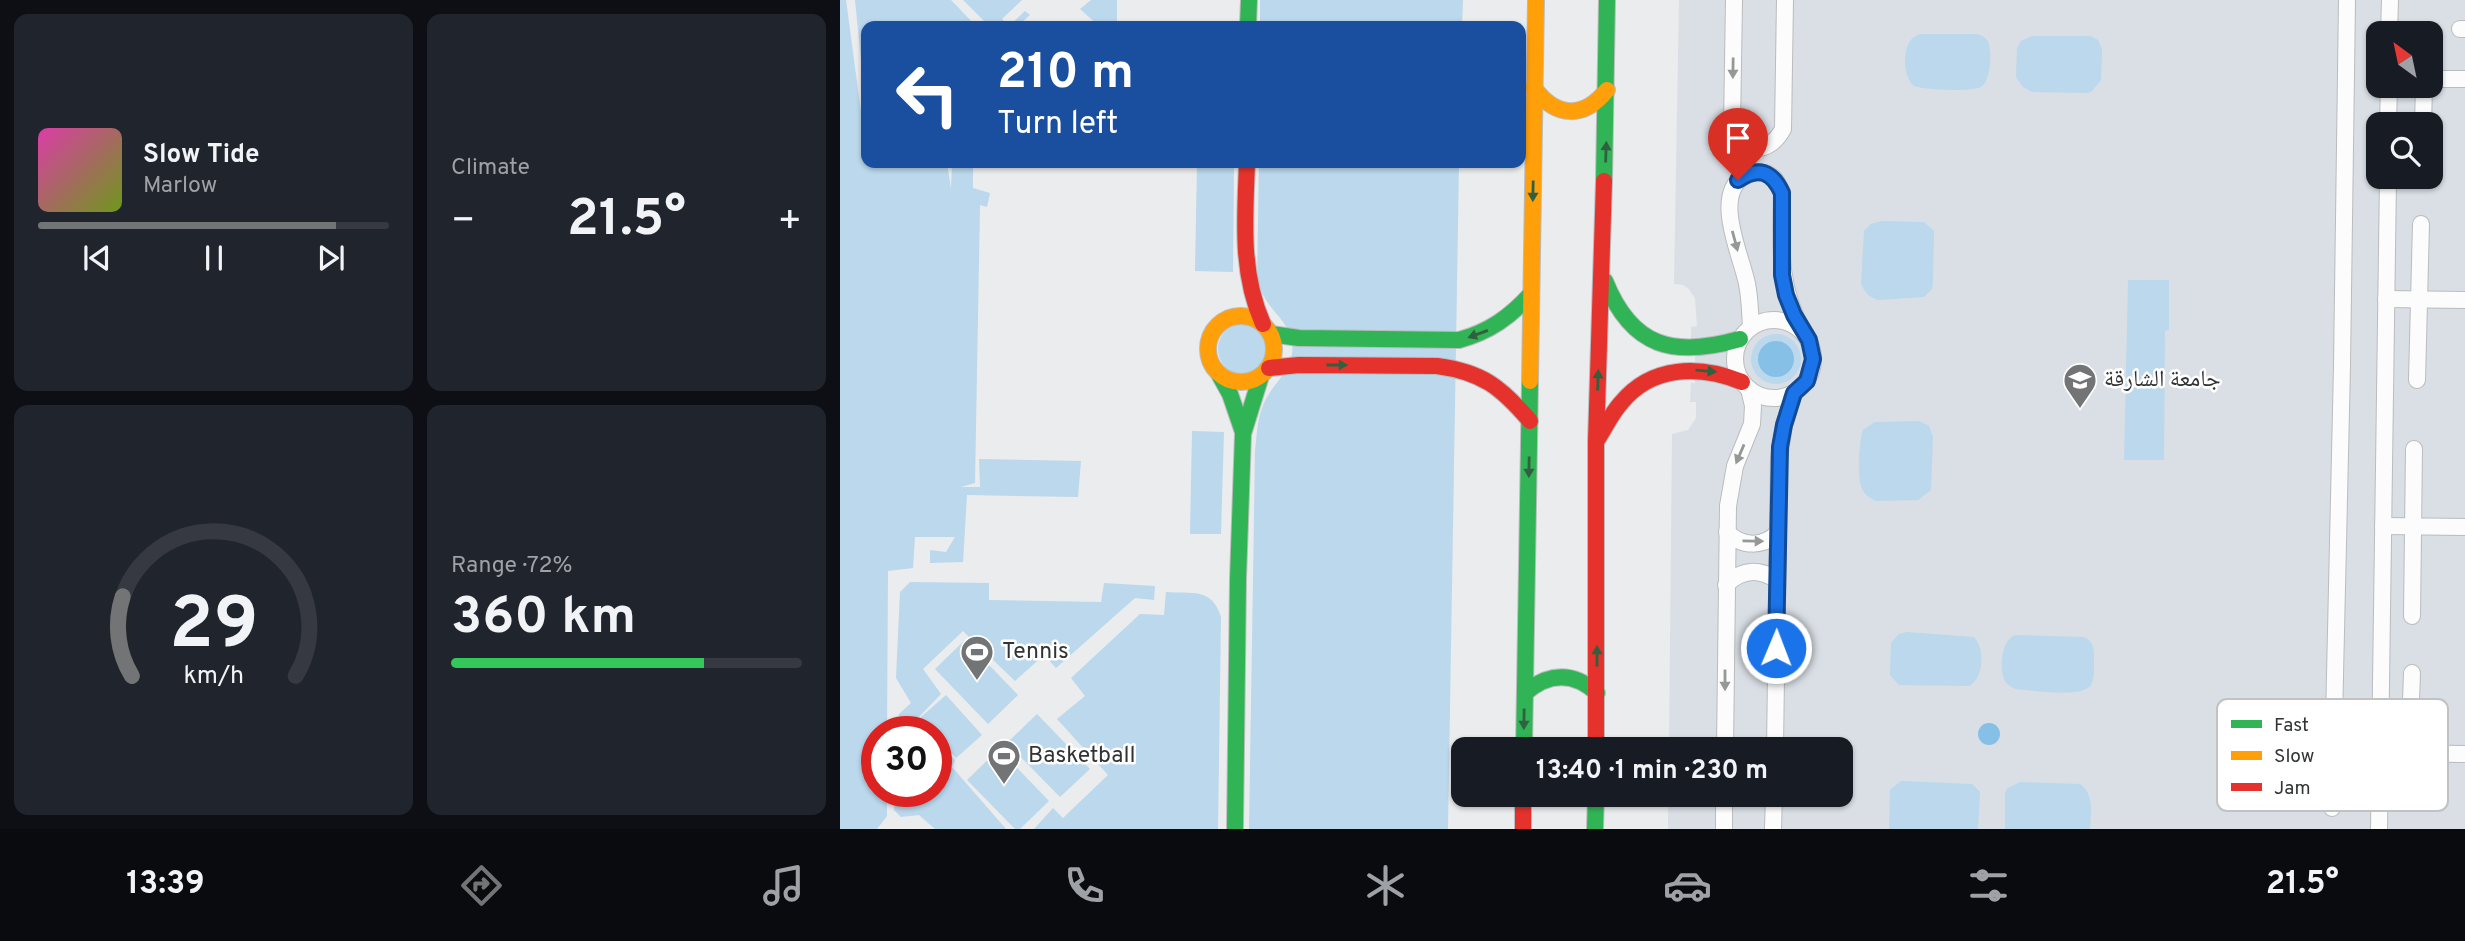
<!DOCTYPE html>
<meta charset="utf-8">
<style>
:root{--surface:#171b24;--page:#20242c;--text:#f1f3f6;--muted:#9ea1a6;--line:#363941;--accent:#727475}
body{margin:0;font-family:Overpass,"Noto Naskh Arabic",sans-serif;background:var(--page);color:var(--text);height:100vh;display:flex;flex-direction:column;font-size:26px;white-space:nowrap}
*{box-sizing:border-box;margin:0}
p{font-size:23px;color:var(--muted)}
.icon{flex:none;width:38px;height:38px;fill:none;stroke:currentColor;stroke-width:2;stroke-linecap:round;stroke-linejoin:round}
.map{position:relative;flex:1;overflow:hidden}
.side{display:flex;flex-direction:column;gap:14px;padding:14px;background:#0d0f14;width:840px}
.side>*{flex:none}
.banner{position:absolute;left:21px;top:21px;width:665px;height:147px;border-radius:14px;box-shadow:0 2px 5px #0004;background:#1a4fa0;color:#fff;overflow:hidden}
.needle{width:46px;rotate:327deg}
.fabs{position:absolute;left:1526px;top:21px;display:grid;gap:14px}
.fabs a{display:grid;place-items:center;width:77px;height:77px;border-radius:14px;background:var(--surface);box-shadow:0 2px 5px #0004;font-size:35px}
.speed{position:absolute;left:21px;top:716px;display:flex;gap:14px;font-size:35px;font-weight:700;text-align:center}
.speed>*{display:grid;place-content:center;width:91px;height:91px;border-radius:50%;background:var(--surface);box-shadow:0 2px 5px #0004;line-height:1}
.speed .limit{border:10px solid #d22;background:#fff;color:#111}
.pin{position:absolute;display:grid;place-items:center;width:60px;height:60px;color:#fff;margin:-72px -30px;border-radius:50% 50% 50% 0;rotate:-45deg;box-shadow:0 0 7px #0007}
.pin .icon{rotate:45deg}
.me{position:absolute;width:77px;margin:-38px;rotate:1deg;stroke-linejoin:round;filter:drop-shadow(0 0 5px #0008)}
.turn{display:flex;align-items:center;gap:24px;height:147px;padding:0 21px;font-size:32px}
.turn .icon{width:91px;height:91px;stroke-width:2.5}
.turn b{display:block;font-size:49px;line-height:60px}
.big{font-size:52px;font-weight:700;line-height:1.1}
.side .card{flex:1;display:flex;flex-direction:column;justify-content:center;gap:10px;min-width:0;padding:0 24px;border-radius:14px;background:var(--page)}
.side .dial{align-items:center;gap:0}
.dial svg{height:182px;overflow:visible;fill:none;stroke:var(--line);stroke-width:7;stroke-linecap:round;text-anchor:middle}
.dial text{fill:var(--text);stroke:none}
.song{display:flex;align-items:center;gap:21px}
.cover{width:84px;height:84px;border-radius:10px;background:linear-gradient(135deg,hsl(320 70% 55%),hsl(80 70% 35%))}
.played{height:7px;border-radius:4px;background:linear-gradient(90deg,var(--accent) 85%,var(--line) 85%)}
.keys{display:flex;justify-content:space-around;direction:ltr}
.heat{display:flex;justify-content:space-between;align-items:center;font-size:38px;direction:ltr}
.charge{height:10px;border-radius:5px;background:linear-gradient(90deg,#34c759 72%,var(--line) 0)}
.side .tiles{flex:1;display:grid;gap:14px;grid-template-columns:repeat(2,1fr)}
.trip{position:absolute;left:611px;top:737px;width:402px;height:70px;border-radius:14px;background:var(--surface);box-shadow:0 2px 5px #0004;font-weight:700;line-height:70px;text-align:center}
.tabs{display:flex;height:112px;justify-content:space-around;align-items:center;background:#090b0e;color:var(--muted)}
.tabs .icon{width:49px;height:49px}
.tabs .selected{color:var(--accent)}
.tabs b{font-size:32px;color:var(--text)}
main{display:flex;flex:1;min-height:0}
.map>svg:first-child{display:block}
.built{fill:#d9dfe5;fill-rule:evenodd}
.green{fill:#bbd8ec}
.water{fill:#86c0e6}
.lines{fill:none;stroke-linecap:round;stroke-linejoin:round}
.street-casing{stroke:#babcbe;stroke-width:18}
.fast-casing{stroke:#babcbe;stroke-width:18}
.slow-casing{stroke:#babcbe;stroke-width:18}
.jam-casing{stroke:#babcbe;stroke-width:18}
.street{stroke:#fcfcfc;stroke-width:16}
.fast{stroke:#30b455;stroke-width:16}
.slow{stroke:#ff9f0a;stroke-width:16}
.jam{stroke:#e5322d;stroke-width:16}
.oneway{fill:#969898}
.oneway2{fill:#316040}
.route-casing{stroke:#114b97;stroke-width:18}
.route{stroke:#1a73e8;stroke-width:12}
.labels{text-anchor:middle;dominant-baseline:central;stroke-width:5;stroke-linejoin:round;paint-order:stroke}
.poi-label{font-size:23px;fill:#313334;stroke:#fff;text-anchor:start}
.key{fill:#fff;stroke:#c1c2c2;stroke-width:2}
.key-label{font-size:19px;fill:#313334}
</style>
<main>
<section class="side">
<div class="tiles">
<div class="card">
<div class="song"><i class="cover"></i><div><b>Slow Tide</b><p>Marlow</p></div></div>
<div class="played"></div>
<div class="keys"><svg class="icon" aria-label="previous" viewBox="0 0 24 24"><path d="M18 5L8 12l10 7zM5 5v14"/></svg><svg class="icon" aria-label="pause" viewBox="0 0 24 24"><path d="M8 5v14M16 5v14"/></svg><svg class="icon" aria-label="next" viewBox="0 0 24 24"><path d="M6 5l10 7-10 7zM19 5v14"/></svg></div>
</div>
<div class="card"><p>Climate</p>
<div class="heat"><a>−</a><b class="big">21.5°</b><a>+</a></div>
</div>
<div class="card dial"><svg viewBox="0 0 100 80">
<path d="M14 69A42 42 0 1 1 86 69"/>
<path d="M14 69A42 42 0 0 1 10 34" stroke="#727475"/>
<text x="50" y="56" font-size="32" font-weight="700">29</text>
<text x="50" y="72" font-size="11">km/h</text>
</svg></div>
<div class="card"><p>Range · 72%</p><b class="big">360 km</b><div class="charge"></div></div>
</div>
</section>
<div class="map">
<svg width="1625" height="829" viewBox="0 0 1625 829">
<rect width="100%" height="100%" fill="#eaecee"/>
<path class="built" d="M839,0H1625V829H828V795L1001,794V749H829L832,434L848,430L856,418V402H850L851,383H855V343H851V327L857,326L855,298L848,288L843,285L834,284ZM1538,33H1591V86H1538ZM1538,124H1591V177H1538Z"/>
<g class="green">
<polygon points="0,0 6,0 22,119 26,120 26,163 107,163 111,189 112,163 133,163 133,188 150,193 147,207 140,205 135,483 121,487 140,487 139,459 241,461 238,497 127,495 123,562 90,563 90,550 106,552 115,537 75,537 73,568 48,571 47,731 37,732 37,791 47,791 47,816 37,829 0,829"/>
<polygon points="15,0 111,0 136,26 26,26 26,110"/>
<polygon points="123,0 182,0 162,19 169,26 185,11 190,15 178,26 149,26"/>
<polygon points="251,0 277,0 277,26 259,26 240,9"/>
<polygon points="420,0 623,0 622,26 420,26"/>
<path d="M1081,34H1137C1142,36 1144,36 1147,40C1153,48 1151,81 1141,87C1133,92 1084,90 1074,86C1061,75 1061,37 1081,34Z"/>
<polygon points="1192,36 1250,36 1258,40 1262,49 1261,80 1252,91 1248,93 1192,92 1182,86 1176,77 1177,48 1181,41"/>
<polygon points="357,163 394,163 393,272 355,271"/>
<path d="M419,163H619L608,829H409L415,451C417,435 417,418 424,403C434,381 456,369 452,341C449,324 435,314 426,300C422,294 420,287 417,280Z"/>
<path d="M1041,221L1084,222L1094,231L1093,283L1092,289L1084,297L1038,300C1029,297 1024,292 1021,283L1024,231L1031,224Z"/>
<polygon points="1288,280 1329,280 1329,330 1325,331 1324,460 1284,460"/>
<circle cx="404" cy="349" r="26"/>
<circle cx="936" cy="359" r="25"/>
<path d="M1079,421L1089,426L1093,437L1091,490L1078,500L1036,501C1030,498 1025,495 1022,489C1017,479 1019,441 1023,430L1035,422Z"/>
<polygon points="352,431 384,432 381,534 350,534"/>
<polygon points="70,582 149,583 149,600 261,602 264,583 315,586 314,600 295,598 216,668 204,655 175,681 123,631 83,669 101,694 77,719 88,731 58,731 59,714 71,703 56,678 60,592"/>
<path d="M326,592C351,594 372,587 381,617L378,829H194L213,808L223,818L268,775L217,719L245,696L231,678L300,614L324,615Z"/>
<path d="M1067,632L1134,637C1145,649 1144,678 1129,686L1059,685L1050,675L1051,643L1059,634Z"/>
<path d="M1176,635L1244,637C1254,642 1254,649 1254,660C1254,668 1255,679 1250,686C1240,698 1191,690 1175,689C1170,686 1164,683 1163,676C1160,663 1162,639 1176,635Z"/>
<polygon points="125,640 178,695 148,724 95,669"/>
<polygon points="106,695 142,735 116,758 96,736 96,732 92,731 80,718"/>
<polygon points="197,714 250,769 220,797 167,743"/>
<polygon points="96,741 115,760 112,767 166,829 95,829 79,815 61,817 54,810 55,791 96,791"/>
<polygon points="159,749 209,801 180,829 175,829 127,780"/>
<polygon points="1061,781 1132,784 1140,792 1138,829 1049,829 1050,790"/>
<path d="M1180,782L1240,784C1254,793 1251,814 1250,829H1165V792L1168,788Z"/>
</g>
<g class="water">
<circle cx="936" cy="359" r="18"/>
<circle cx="1149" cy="734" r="11"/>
</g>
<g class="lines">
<defs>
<g id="street">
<path d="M894,0L892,127C904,154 929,155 943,129L945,0"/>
<polyline points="1620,29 1625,29"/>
<polyline points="1549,33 1550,0"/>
<polyline points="1591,79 1625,79"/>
<polyline points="1548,124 1549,86"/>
<polyline points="1583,124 1584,86"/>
<polyline points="1546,299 1625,300"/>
<circle cx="934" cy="359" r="39"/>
<path d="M911,327C910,313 910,298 907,284C902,257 872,196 904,176C910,172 917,171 925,173C935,176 938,184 942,193C941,245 937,286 964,333"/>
<polyline points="1577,380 1581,224"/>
<polyline points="1543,526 1625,527"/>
<path d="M887,532C901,547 924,548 938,532"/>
<path d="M886,585C901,569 919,568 937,580"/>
<polyline points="1572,616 1574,449"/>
<polyline points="885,749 888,506 895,466 912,424 913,406 909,389"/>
<polyline points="935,749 939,458 944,425 954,393"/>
<polyline points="1540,753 1625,754"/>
<polyline points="1569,754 1572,673"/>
<polyline points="1492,808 1502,366 1507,0"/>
<polyline points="884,829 884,794"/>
<polyline points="933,829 934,794"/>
<polyline points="1539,829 1548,177"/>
</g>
<g id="fast">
<polyline points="408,26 409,0"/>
<polyline points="764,181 767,0"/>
<path d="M765,281C792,348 834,358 900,339"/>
<path d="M431,334L459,338L619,340C649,332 670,317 691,294"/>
<polyline points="380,376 390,394 403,432"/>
<path d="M685,693C709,672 734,672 757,693"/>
<polyline points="684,749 690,381"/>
<polyline points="395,829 398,579 403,434 421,376"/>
<polyline points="755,829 756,794"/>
</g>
<g id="slow">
<path d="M694,88C716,118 744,119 767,90"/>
<circle cx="401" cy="349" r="33"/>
<polyline points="690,381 696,0"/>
</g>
<g id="jam">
<path d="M407,163C405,219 400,272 423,324"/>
<path d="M429,368L459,365L597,366C642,372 661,387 690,421"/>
<path d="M757,440C765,428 771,414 781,403C812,365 860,365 902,382"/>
<polyline points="756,749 756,441 764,181"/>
<polyline points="683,794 683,829"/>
</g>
</defs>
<use href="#street" class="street-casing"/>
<use href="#fast" class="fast-casing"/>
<use href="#slow" class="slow-casing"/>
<use href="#jam" class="jam-casing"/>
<use href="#street" class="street"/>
<use href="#fast" class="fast"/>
<use href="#slow" class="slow"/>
<use href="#jam" class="jam"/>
</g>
<defs><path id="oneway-solid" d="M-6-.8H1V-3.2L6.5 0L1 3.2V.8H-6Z" transform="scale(1.75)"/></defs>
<g class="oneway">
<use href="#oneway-solid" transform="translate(893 68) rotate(91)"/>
<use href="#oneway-solid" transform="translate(895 241) rotate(75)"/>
<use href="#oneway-solid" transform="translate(900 454) rotate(113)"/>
<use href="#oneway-solid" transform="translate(913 541) rotate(1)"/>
<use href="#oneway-solid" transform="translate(885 680) rotate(90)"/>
</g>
<g class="oneway2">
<use href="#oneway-solid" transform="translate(766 152) rotate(-88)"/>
<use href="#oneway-solid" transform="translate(693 191) rotate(91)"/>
<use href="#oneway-solid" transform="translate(638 334) rotate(160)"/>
<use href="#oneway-solid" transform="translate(497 365)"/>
<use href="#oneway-solid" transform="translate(866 371) rotate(5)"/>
<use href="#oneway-solid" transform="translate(758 380) rotate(-88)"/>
<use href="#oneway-solid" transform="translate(689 467) rotate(91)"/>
<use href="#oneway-solid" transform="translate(757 656) rotate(-90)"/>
<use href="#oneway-solid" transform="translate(684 719) rotate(91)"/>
</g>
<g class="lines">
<defs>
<path id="route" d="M898,180C918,166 932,171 942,193V275L946,295L954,315L969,340L973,359L967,381L954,393L944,425L940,447L936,648"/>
</defs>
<use href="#route" class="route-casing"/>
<use href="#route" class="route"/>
</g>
<defs>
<symbol id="university-pin" viewBox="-11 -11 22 30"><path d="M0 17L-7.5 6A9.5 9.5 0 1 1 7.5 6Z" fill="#727475" stroke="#fff"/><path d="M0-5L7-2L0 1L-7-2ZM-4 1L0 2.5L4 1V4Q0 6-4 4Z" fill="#fff"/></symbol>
<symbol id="stadium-pin" viewBox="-11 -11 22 30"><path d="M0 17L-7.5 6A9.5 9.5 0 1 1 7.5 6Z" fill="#727475" stroke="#fff"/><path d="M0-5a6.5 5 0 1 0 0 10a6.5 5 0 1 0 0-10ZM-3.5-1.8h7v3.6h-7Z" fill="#fff"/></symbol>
</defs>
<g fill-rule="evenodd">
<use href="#university-pin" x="1221" y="361" width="38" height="52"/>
<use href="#stadium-pin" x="118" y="633" width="38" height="52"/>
<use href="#stadium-pin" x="145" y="737" width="38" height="52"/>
</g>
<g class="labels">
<g class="poi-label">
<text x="1264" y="380">جامعة الشارقة</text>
<text x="162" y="652">Tennis</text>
<text x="188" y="756">Basketball</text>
</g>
</g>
<rect x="1377" y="699" width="231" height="112" rx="10" class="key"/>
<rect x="1391" y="720" width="31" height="8" fill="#30b455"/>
<rect x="1391" y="751" width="31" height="9" fill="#ff9f0a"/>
<rect x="1391" y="783" width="31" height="8" fill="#e5322d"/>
<g class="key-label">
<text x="1434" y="731">Fast</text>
<text x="1434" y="762">Slow</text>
<text x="1434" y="794">Jam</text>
</g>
</svg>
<div class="fabs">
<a><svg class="needle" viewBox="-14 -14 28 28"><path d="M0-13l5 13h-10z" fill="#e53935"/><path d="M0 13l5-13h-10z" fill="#9ea1a6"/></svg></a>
<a><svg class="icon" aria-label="search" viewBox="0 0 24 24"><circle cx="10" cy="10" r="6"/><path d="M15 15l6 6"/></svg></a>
</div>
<div class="speed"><div class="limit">30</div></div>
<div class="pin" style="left:898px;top:180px;background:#d93025"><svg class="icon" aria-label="arrive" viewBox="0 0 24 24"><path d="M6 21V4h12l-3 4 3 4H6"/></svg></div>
<svg class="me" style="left:936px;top:648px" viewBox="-20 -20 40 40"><circle r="17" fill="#1a73e8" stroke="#fff" stroke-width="3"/><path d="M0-11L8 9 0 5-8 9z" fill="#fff"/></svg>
<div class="trip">13:40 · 1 min · 230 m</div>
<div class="banner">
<div class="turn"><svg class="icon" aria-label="left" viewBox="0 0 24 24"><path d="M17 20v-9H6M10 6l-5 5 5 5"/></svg><div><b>210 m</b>Turn left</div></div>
</div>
</div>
</main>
<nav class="tabs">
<b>13:39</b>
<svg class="icon selected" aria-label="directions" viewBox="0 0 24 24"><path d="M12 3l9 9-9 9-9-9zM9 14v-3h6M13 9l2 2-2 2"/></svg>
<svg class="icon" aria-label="music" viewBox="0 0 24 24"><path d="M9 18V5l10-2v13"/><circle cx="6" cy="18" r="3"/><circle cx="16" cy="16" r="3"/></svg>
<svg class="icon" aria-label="phone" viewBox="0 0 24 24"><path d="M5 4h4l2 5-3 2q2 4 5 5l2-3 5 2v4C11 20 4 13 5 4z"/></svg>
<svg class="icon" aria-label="climate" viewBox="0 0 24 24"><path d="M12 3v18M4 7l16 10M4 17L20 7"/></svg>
<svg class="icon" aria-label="car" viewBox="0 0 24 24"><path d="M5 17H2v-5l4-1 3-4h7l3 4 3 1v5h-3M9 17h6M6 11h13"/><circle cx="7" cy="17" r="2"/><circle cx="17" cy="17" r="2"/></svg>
<svg class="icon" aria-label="filters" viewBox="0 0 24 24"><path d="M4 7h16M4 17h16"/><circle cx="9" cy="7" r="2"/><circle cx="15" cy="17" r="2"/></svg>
<b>21.5°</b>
</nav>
